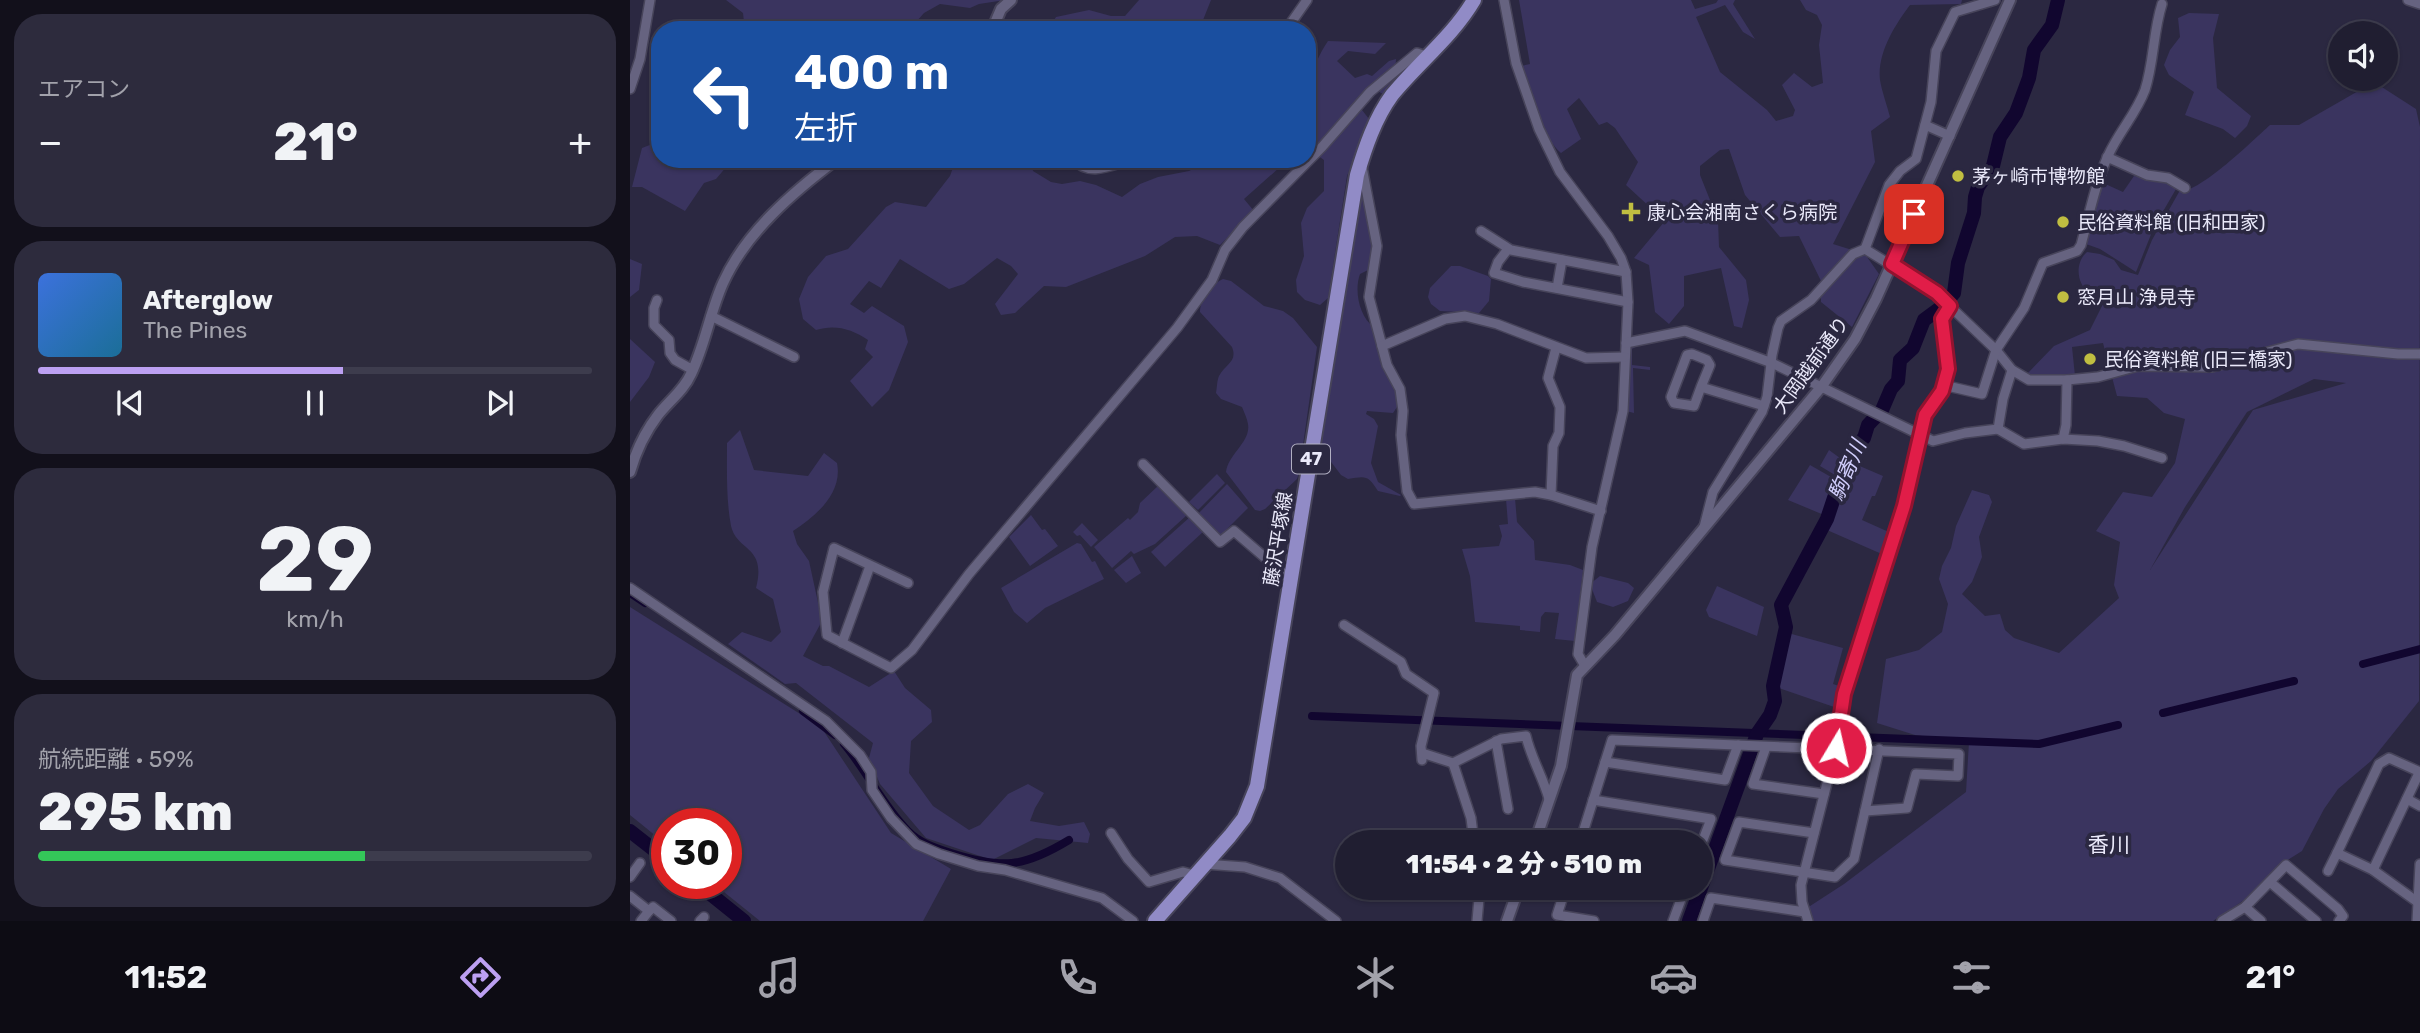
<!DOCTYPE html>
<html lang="ja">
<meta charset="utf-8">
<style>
:root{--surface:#201e31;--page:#2d2b3d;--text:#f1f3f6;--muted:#a2a2ab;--line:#3d3c4d;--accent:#bca0f2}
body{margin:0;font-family:Rubik,"Noto Sans JP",sans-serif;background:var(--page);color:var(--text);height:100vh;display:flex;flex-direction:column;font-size:26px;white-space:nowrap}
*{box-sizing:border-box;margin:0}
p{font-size:23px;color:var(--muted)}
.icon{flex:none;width:38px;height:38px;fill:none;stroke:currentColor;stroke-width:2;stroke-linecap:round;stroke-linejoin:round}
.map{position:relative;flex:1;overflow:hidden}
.side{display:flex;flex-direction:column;gap:14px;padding:14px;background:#12101b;width:630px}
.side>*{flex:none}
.hud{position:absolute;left:21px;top:21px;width:665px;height:147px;border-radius:28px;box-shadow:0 2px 5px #0004,0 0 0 2px var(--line);background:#1a4fa0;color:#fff;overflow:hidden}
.tools{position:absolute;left:1698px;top:21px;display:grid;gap:14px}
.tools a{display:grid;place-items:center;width:70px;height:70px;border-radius:50%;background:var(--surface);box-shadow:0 2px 5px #0004,0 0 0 2px var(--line);font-size:35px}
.speed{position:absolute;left:21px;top:808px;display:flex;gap:14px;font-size:35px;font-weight:700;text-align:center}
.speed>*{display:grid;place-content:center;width:91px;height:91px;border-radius:50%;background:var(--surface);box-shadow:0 2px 5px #0004,0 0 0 2px var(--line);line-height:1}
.speed .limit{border:10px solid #d22;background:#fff;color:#111}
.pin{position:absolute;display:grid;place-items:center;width:60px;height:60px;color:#fff;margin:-30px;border-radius:14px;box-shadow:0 4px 10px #0006}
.me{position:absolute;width:77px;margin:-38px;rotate:9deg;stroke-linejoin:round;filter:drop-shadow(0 0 5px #0008)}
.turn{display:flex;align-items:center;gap:24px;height:147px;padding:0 28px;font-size:32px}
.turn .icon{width:91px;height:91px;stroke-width:2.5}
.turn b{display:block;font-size:49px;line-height:60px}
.big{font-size:52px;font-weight:800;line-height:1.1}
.side .card{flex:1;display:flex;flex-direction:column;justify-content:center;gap:10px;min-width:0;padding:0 24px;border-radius:28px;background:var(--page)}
.side .dial{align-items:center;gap:0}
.dial b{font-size:91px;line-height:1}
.song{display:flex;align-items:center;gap:21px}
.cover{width:84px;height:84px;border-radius:10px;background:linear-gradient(135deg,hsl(220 70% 55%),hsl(200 70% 35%))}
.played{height:7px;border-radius:4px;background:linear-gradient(90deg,var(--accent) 55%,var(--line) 55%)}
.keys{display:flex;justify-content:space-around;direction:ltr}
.heat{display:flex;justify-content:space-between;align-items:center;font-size:38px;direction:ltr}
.charge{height:10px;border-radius:5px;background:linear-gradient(90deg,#34c759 59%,var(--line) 0)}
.trip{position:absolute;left:705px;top:830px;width:378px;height:70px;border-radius:35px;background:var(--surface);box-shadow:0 2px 5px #0004,0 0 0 2px var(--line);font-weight:800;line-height:70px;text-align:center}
.dock{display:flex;height:112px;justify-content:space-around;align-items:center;background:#0d0c14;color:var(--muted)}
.dock .icon{width:49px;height:49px}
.dock .on{color:var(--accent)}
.dock b{font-size:32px;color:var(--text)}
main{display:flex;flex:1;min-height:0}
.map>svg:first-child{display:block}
.green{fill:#3a345f;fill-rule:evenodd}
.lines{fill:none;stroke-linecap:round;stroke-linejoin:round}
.canal{stroke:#11062f;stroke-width:8}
.river{stroke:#11062f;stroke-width:14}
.minor-casing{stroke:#47445a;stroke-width:12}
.tertiary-casing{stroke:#47445a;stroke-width:14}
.primary-casing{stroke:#47445a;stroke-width:18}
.minor{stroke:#666380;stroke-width:9}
.tertiary{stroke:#666380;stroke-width:10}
.primary{stroke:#918bc6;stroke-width:14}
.route-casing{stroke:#92132f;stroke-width:18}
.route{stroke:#e11d48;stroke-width:12}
.poi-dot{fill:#c0be41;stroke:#2b2841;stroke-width:2.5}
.labels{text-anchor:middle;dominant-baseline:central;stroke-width:7;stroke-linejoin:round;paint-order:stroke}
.shield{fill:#2b2841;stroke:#b1afc2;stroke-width:2}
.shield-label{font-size:18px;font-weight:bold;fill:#eae9fa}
.poi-label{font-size:19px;fill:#eae9fa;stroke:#2b2841;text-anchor:start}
.street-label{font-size:19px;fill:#eae9fa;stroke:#2b2841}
.water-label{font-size:21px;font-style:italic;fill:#d1cefc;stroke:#2b2841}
.neighbourhood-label{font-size:21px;fill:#eae9fa;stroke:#2b2841}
</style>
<main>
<section class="side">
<div class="card"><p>エアコン</p>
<div class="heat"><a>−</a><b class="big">21°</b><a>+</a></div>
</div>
<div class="card">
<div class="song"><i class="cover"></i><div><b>Afterglow</b><p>The Pines</p></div></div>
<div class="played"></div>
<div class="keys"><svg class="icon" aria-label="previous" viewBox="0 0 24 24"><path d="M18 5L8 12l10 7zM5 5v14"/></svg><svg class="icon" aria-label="pause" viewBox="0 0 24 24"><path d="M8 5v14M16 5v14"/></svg><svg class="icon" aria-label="next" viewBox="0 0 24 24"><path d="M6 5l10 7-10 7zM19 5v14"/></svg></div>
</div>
<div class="card dial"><b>29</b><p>km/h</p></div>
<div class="card"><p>航続距離 · 59%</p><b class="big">295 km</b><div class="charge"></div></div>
</section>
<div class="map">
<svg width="1790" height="921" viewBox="0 0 1790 921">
<rect width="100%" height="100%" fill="#2b2841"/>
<g class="green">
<polygon points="96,0 375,0 349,4 340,8 310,4 294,13 279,30 109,30 114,22 113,13"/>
<polygon points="509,0 581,0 569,30 418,30 426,17 459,10 481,16 495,16"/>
<path d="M889,0H1061L1065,9L1086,3L1088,0H1105L1103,4L1125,39L1113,32L1095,5L1066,17L1090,72L1137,110L1146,121L1163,116L1165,110L1152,85L1164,73L1182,87L1193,83L1189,45L1192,25L1187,15L1176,10L1170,0H1332L1331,4L1280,5C1265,25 1247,53 1250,80C1252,92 1257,105 1260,117L1241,131L1245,162L1203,244L1235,254L1249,274L1222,327L1191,302V281L1169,236L1150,237L1115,195L1099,149L1090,150L1070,166V175L1088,220L1089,247L1116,280L1119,300L1112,328L1104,326L1091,268L1054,276V306L1039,324L1025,312L1019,265L1004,258L1035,221L996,185L1008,162L985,128L977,122L969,125L949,98L937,109L951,139L931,153C911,136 900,91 891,66L900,64Z"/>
<polygon points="1559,13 1589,14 1583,38 1587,88 1621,116 1617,126 1605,138 1593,129 1555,115 1564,92 1539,75 1534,65 1540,50 1550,37 1548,18"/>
<path d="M698,41L756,43L745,54L718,51L707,61L725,78L737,74L742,76L759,61L766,59L765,76L753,94L740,87L725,101L739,119L717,176L698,298L690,305L675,300L667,292L666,280L674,256L671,223L677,208L694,191V160L677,148C677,109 674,76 698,41Z"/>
<path d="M1744,82L1786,109L1790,127L1789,701L1741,761L1708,789L1694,809L1672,851L1656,861L1614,900L1583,921H1181L1177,908L1214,884L1336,792L1339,742L1285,735L1247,723L1256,659L1289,650L1312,632L1318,604L1309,579L1312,566L1321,548L1326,526L1342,490L1359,495L1362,502L1349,537L1352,557L1342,582L1332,594L1355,616L1370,614L1375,630L1384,638L1429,653L1489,598L1484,585L1490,542L1466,531L1493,492L1522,497L1545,463L1555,419L1534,413L1517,398L1487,396L1473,343L1442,347L1445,376L1407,378L1397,374L1424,346L1460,330L1474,302C1469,299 1463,297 1459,293C1446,283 1445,262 1457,252L1470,254L1484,260L1491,270L1508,275L1522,240L1549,192C1572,191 1622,141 1640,125H1669ZM1684,379L1716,383L1623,410L1520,570L1555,507L1617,412Z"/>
<polygon points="30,141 30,159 103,159 86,179 74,183 55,211 12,187 2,187 12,148"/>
<path d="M326,159H400L403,171L421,182L432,184L450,181L466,185L492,197L510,184L528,177L559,171L583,159H659L614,199L624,211L590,245L567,236L545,237L515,256L436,287L414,286L385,313L371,315L365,304L388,274L381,266L367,258L334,284L319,289L270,259L251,288L239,281L220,304L234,313L242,306L274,326L278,342L259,390L242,407L220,381L243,357L235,349L238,340C222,329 205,324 186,330L173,319L169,299L178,277L196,256L218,249L256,207L265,202L296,207L320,176Z"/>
<polygon points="1504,176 1537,181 1546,186 1546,189 1524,227 1506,272 1470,249 1456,244 1471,182 1493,192"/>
<path d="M732,189L744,241L738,270L730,274C724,290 729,317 744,327L768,395L769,404L763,413L737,411L736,414L744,419L748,426L741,463L748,482L771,495L770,496L748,491C738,475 736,476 718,479L711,475L689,446Z"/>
<polygon points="0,259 12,264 9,290 0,297"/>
<polygon points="821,266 830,266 858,276 861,279 859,301 849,313 810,311 801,304 798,297 800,288"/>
<path d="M593,279L601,281L634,306L653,311L663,318L687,347L669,473L667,479L635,509L630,511L625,510L596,472C598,454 621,442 618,424C617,418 614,412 612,407L591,399L586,393C587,388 587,380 589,376C595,364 608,362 602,347L570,312C570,300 582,284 593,279Z"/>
<polygon points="0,339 25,362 19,377 0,402"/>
<polygon points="1009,345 1002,349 1002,365 1020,367 1020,370 1003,368 1004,413 996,411 1000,346"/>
<path d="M110,430L124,470L178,476L194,453L207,463C213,493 186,516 163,531L167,544L179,561L192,621L173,656L193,666H199L239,687L264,671L275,688L301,710L302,722L281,741L279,773L303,806L339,830L350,825L378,794L398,784L414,793L405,808L400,821L429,826L454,822L460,834L458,843L406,838L362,860L296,838L250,784L239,758L243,743L166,683L155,684L98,644L112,632L141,642L151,632L143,599L126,588C137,545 107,552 101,526C96,499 97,470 97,443Z"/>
<polygon points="1199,450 1218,464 1210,478 1190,466"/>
<polygon points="1225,464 1253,476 1245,496 1242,496 1232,520 1261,533 1254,555 1197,530 1208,498"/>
<polygon points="1180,465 1208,481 1194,515 1158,500"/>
<polygon points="587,474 595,483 568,510 559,502"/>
<polygon points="597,484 618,508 588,538 566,516"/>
<polygon points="529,485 557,515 525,544 504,554 501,551 482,568 464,547 498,518 500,520 508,512 510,503"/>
<polygon points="885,498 887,522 904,541 905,560 940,565 953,570 945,641 925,639 929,613 915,612 911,617 910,632 890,630 890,626 845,622 840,576 832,549 869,546 872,536 869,525 878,524 876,499"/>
<polygon points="401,515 412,530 415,529 428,546 400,566 379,537"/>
<polygon points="560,517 574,531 535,567 521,552"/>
<polygon points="452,523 468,540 461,547 450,535 447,536 443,532"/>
<polygon points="447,543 451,544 462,562 465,561 474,579 415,608 397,623 384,612 371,588"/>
<polygon points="502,556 511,573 496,583 484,570"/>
<polygon points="970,576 998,583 1004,588 998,601 983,607 967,602 960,584"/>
<polygon points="1087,586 1134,607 1127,636 1079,617 1076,610"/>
<polygon points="0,607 191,727 261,833 321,869 293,921 130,921 84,884 96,884 96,824 37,824 37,845 0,815"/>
<polygon points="1158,633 1213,648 1203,684 1212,687 1207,708 1146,687"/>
</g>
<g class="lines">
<g class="canal">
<polyline points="0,593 15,603"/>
<polyline points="1733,664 1790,649"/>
<polyline points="173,711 205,735"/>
<polyline points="1533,713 1664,681"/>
<polyline points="682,716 1409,744 1488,725"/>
<path d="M214,744C237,771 253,806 278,831C290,843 305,848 321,853C372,869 393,868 439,840"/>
</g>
<g class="river">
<polyline points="0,831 37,860"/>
<polyline points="68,884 114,921"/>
<polyline points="1059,921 1127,734 1140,715 1145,701 1143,686 1156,627 1151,605 1197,519 1204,498 1221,465 1224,447 1234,438 1238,425 1252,410 1261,389 1268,381 1270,360 1283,348 1294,320 1313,306 1324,293 1328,263 1344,213 1345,197 1348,187 1363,166 1370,137 1386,113 1399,78 1404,50 1422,25 1428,0"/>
</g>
<defs>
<g id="minor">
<polyline points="874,0 886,63 909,129 930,172 978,236 991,258 996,272 998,302 993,411 962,547 948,654 955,666"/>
<polyline points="1778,0 1790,4"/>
<polyline points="656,30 677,0"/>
<polyline points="0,89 10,59 20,0"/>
<polyline points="1295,125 1320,136"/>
<polyline points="1477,157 1517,175 1538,178 1555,188"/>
<path d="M444,159C458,178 484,164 504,159"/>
<polyline points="732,167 747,246 739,297 752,346"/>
<polyline points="851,231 881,250 996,272"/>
<polyline points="878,249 868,262 864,273 893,282 998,302"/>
<polyline points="1235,249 1306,293 1366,350 1382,370 1399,380 1437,380 1468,377 1508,366 1582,367 1668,344 1768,354 1790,354"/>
<polyline points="927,288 932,260"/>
<polyline points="27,300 24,308 24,325 39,340 40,353 45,360 63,370"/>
<polyline points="81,316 164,357"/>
<polyline points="996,343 1055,331 1142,363 1303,441 1335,433 1368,429 1373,399 1382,370"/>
<path d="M1313,385L1352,394L1366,350L1394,308L1413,263L1447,251L1451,245C1459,216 1465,184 1478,156C1488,133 1506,114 1515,90C1524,62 1523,32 1532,4"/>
<polyline points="1071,387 1080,365 1077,360 1062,354 1057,355 1041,397 1044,403 1064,406 1071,387 1134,406"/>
<polyline points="1368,429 1394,444 1433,439 1468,441 1494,446 1532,458"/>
<polyline points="1433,439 1436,425 1437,380"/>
<polyline points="513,464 590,542 604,531 661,580"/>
<polyline points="921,495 923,446 929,433 930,407 918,378 926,348"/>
<polyline points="971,511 921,495 905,492 784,504 777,491 771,435 773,411 770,389 757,365 752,346 815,319 835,316 867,324 956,358 995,357"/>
<polyline points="1074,527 1083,492 1132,412 1137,397 1142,355 1148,328 1151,321 1181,300 1223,254 1235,249 1259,185 1270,171 1286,159 1301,102 1306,51 1325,12 1365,0"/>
<polyline points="278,583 204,548 193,592 197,635 261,668 282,650 339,574 547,328 582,280 595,250 613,227 692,147 740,92 787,53 796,56"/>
<polyline points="0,588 196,721 230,755 241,772 242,790 261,818 286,844 309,854 348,866 375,870 472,898 503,921"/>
<polyline points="714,625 771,662 776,674 804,693 791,746 792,760"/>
<polyline points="212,643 240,566"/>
<polyline points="866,741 878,809"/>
<polyline points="1136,747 1123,784 1194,794"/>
<path d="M792,753L823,763L871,739L896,736C901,758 913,777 919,799"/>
<polyline points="975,762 1095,780 1108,745"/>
<polyline points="823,763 841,818 844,842"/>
<polyline points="1777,799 1790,806"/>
<polyline points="963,800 1081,819 1071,845"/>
<polyline points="481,833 498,859 519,882 553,872 564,875"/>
<polyline points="1184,833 1109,822 1095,860 1205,877 1224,859 1249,749"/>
<polyline points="951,839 972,842"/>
<polyline points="950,842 982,740 1329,754 1328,776 1286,774 1277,808 1235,811"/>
<polyline points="574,864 615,867 650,878 706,921"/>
<polyline points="1743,870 1789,773"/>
<polyline points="1698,871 1707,853"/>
<polyline points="0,877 10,863"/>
<polyline points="1640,882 1686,921"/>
<polyline points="936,887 927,915 964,921"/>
<polyline points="1008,887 1053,894 1043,921"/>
<polyline points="0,896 19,911 23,907 41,921"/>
<polyline points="1789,903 1743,870 1707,853 1749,764 1759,758 1790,772"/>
<polyline points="1615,907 1631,921"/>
<polyline points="11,921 19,911"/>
<polyline points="70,921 74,917"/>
<polyline points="847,921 850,887"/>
<polyline points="1073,921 1081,898 1175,912"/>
<polyline points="1178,921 1172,902 1171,885 1206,748 1214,694 1225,656 1274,506 1295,415 1312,391 1318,369 1312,319 1320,306"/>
<polyline points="1592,921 1615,907 1656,865 1708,909 1713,916 1709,921"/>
<polyline points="1787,921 1790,864"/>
</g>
<g id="tertiary">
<polyline points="362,30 371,9 381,0"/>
<path d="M0,472C6,451 15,432 28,415C39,401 54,390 61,374C75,345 80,312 93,283C116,232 163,192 207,159"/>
<polyline points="905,842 931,766 947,675 985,635 1192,386 1225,339 1246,299 1380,0"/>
<polyline points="877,921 889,887"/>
</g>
<path id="primary" d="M525,921L600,836L614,818L627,786L727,175C735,148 745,118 762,95C788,63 823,36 844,0"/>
</defs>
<use href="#minor" class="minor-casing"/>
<use href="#tertiary" class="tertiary-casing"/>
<use href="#primary" class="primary-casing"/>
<use href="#minor" class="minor"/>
<use href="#tertiary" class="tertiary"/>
<use href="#primary" class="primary"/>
</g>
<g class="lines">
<defs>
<polyline id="route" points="1206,748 1214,694 1274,506 1295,415 1312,391 1318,369 1312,319 1320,306 1307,293 1262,264 1284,214"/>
</defs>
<use href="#route" class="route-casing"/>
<use href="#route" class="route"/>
</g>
<g class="poi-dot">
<circle cx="1328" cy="176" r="7"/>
<path d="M997.5 201.5h7v7h7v7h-7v7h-7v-7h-7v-7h7z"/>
<circle cx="1433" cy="222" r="7"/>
<circle cx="1433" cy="297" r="7"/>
<circle cx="1460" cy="359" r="7"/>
</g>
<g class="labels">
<rect class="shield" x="662" y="444.5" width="38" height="29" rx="5"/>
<g class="shield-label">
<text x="681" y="459">47</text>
</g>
<g class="poi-label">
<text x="1342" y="176">茅ヶ崎市博物館</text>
<text x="1017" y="212">康心会湘南さくら病院</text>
<text x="1447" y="222">民俗資料館 (旧和田家)</text>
<text x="1447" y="297">窓月山 浄見寺</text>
<text x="1474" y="359">民俗資料館 (旧三橋家)</text>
</g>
<g class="street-label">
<text transform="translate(1181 365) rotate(-54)">大岡越前通り</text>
<text transform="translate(648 539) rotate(-81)">藤沢平塚線</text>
</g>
<g class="water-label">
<text transform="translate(1217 470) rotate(-67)">駒寄川</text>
</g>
<g class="neighbourhood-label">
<text x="1479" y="844">香川</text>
</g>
</g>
</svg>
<div class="tools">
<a><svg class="icon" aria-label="sound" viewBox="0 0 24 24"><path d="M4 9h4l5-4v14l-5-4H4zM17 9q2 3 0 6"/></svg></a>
</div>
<div class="speed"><div class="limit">30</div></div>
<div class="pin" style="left:1284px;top:214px;background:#d93025"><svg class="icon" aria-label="arrive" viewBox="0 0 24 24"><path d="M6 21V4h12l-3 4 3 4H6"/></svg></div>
<svg class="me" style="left:1206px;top:748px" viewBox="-20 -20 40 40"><circle r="17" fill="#e11d48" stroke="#fff" stroke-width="3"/><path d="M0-11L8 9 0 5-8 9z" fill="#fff"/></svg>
<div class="trip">11:54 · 2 分 · 510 m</div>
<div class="hud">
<div class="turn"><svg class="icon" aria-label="left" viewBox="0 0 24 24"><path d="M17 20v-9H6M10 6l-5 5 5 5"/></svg><div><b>400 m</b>左折</div></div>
</div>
</div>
</main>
<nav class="dock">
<b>11:52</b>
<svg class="icon on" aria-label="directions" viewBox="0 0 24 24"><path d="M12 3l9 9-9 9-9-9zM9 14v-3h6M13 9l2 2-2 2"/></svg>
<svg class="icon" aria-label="music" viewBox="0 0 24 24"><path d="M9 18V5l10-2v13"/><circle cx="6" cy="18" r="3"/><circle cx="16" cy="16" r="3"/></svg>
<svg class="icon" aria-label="phone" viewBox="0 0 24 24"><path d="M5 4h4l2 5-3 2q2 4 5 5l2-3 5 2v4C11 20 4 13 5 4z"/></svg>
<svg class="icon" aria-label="climate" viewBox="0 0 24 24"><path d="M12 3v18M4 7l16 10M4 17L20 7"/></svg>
<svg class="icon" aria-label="car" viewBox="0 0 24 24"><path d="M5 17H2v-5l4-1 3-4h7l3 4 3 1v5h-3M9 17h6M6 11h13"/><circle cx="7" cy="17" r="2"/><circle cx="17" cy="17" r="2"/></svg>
<svg class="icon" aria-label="filters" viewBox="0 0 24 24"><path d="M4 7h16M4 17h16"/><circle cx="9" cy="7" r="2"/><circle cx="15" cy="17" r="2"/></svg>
<b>21°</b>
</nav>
